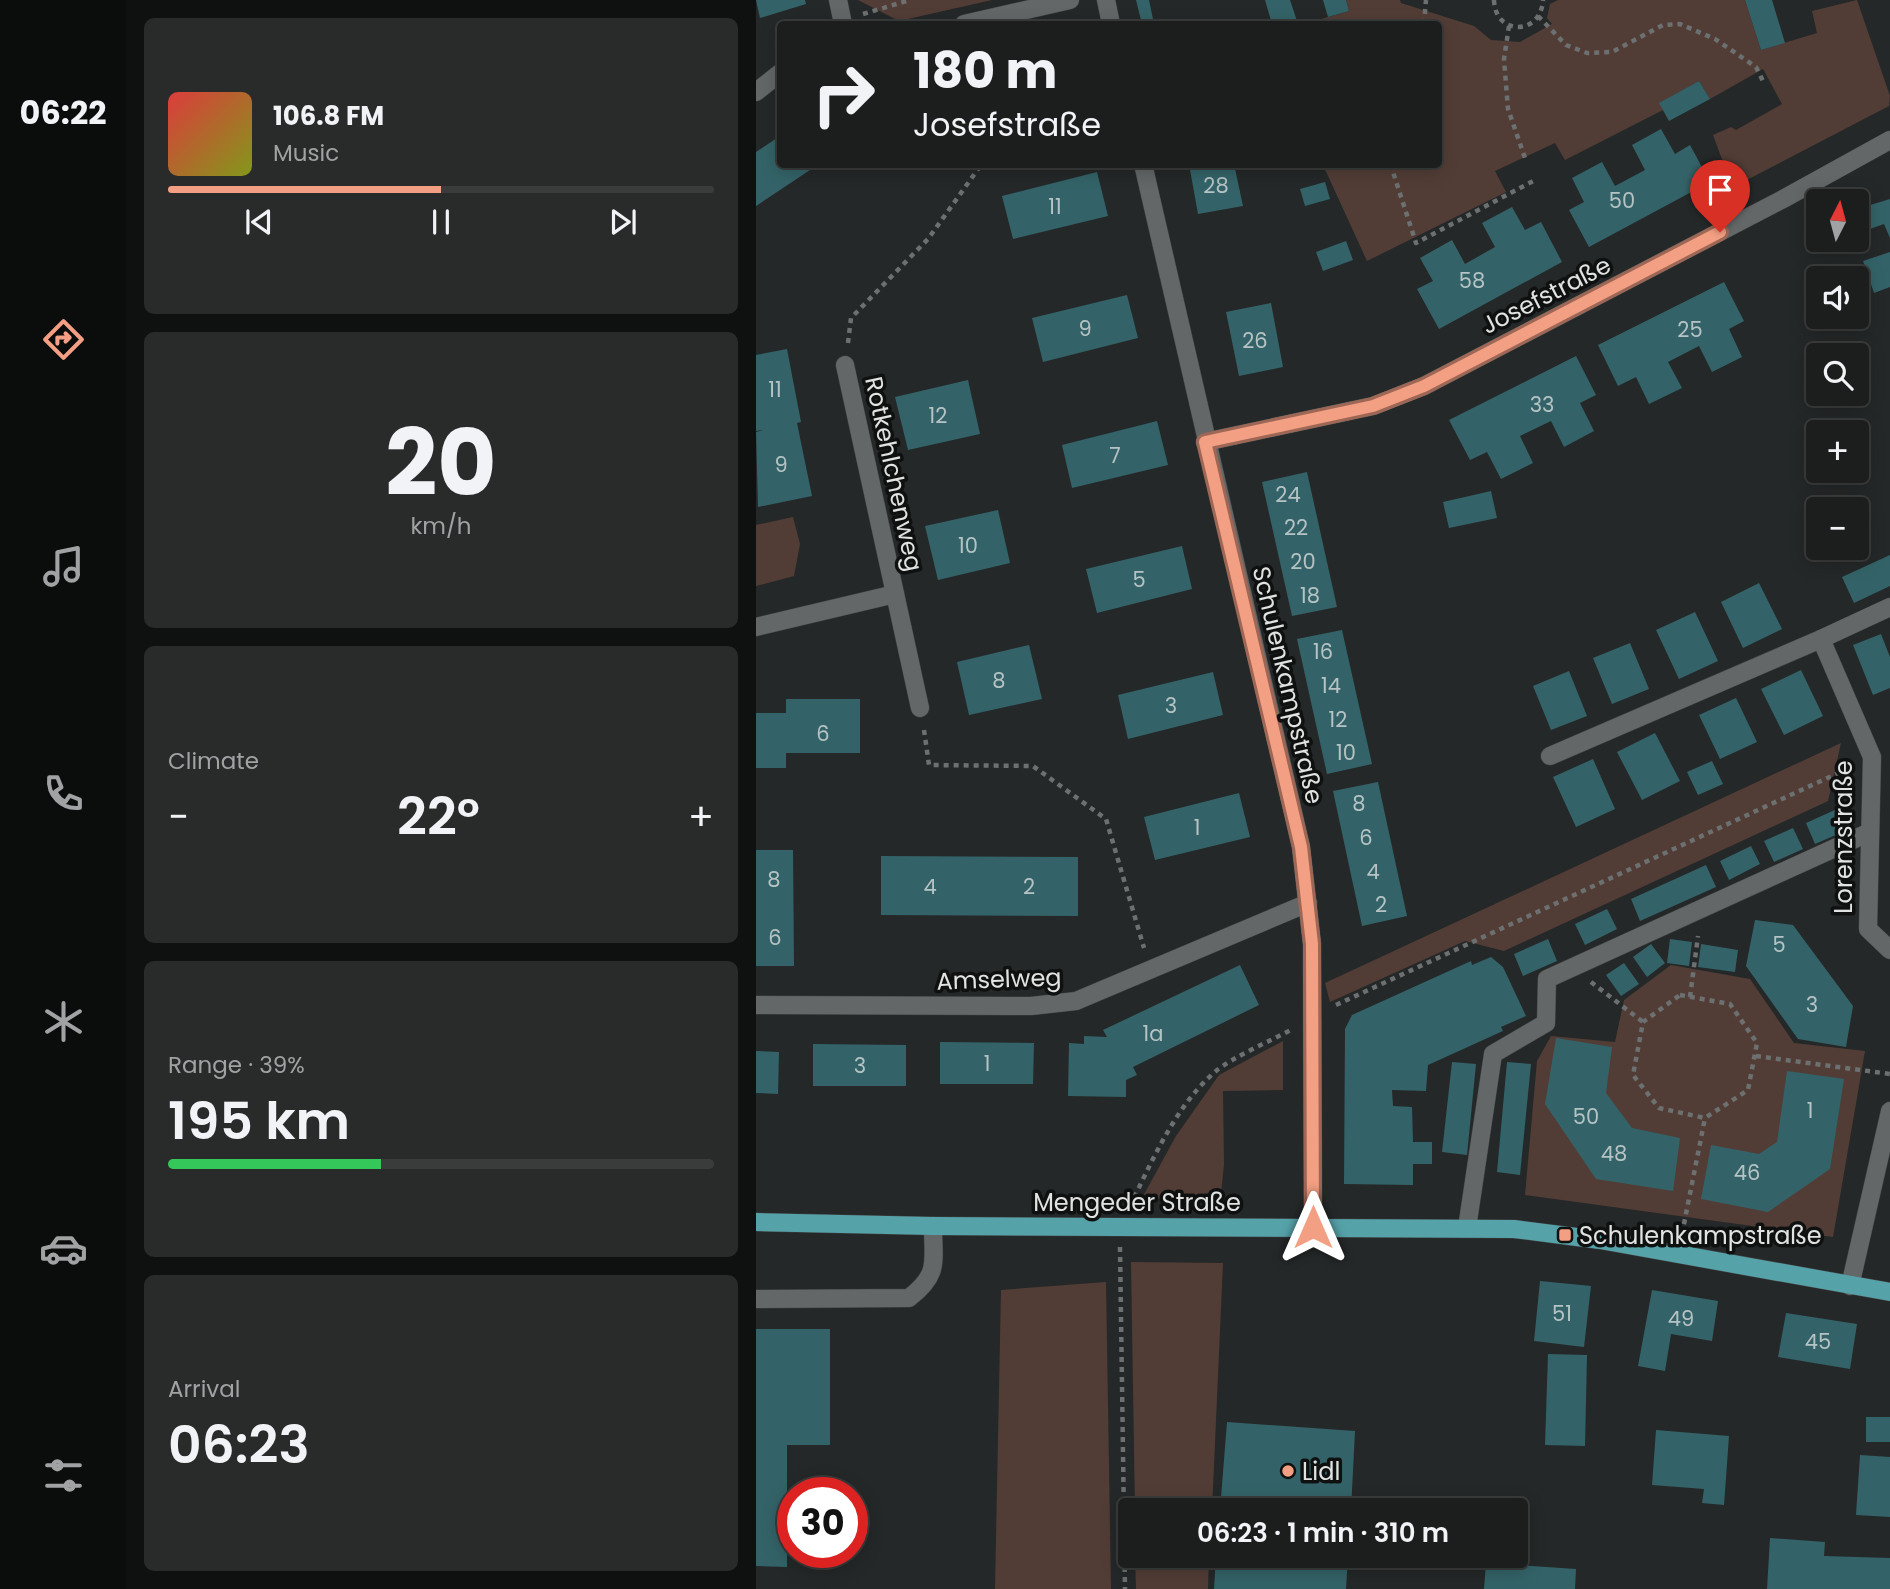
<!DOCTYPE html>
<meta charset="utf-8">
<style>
:root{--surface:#1c1e1e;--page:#292b2b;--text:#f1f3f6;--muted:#a0a2a4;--line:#3a3c3c;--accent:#f39f83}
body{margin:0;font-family:Poppins,sans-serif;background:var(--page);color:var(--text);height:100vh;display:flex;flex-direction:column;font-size:26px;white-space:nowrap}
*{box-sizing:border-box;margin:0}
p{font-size:23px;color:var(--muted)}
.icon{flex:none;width:38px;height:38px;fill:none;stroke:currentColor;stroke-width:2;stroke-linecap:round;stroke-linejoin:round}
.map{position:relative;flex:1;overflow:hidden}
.panel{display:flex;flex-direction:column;gap:18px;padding:18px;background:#0f1010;width:630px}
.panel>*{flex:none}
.guide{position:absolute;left:21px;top:21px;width:665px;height:147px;border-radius:7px;box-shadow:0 4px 18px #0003,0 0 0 2px var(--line);background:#1c1e1e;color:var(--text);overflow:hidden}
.needle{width:46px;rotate:6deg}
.tools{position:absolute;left:1050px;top:189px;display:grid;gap:14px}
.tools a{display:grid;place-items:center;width:63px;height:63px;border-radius:7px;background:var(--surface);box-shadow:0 4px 18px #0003,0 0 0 2px var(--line);font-size:35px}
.speed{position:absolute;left:21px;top:1477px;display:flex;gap:14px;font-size:35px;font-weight:700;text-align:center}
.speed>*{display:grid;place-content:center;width:91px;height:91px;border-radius:50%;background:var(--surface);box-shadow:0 4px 18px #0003,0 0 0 2px var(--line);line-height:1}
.speed .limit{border:10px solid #d22;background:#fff;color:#111}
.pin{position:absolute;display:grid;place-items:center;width:60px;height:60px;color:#fff;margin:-72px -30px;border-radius:50% 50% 50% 0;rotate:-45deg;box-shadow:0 0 7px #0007}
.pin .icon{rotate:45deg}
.me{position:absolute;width:77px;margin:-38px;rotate:0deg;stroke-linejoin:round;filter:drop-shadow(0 0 5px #0008)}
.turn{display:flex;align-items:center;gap:24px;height:147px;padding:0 21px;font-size:32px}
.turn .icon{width:91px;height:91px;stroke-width:2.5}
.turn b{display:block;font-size:49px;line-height:60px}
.big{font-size:52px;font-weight:600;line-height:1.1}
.panel .widget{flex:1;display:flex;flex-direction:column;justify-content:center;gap:10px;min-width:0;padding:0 24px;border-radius:10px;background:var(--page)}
.panel .dial{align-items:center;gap:0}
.dial b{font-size:91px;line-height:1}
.song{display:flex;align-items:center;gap:21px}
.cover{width:84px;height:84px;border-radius:10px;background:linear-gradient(135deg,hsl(0 70% 55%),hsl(70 70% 35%))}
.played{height:7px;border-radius:4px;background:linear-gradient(90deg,var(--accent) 50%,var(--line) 50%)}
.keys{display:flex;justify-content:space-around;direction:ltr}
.heat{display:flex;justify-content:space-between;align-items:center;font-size:38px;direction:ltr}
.charge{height:10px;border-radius:5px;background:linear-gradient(90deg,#34c759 39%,var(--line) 0)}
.trip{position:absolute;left:362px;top:1498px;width:410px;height:70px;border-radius:7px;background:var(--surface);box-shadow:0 4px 18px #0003,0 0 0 2px var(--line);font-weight:600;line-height:70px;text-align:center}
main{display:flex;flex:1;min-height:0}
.menu{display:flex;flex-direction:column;width:126px;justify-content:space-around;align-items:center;background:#0b0c0c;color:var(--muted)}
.menu .icon{width:49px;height:49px}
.menu .current{color:var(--accent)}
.menu b{font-size:32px;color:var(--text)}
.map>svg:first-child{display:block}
.green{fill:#523d36}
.building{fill:#336368}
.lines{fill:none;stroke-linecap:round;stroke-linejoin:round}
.minor-casing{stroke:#414343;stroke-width:19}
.major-casing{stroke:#414343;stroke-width:19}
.path{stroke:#6d7070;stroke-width:4.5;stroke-dasharray:5 5;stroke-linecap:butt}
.minor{stroke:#636767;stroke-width:18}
.major{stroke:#56a2a9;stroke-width:18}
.route-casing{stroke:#9e6755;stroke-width:18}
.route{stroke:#f39f83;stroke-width:12}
.poi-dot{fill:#f39f83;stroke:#0f1111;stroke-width:2.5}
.labels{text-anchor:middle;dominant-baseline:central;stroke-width:7;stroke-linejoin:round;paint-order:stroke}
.number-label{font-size:21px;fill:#b6c3c4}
.street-label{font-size:24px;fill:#e1e3e3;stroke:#0f1111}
.poi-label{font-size:24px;fill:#e1e3e3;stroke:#0f1111;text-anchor:start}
</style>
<main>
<nav class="menu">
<b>06:22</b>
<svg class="icon current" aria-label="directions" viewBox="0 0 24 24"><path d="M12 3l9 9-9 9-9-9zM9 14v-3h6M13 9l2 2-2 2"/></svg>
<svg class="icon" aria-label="music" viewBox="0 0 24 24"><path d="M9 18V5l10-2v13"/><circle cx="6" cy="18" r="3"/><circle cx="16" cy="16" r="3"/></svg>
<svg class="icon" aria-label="phone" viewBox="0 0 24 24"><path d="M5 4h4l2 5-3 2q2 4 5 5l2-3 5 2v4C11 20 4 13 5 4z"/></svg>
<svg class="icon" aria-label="climate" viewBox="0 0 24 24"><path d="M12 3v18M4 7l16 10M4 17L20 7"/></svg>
<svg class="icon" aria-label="car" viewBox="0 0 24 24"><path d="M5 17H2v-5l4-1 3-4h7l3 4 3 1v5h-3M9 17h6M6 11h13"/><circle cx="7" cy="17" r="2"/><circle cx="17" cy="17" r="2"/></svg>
<svg class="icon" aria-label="filters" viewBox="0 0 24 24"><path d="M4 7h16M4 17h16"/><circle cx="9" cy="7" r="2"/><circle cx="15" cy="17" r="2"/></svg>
</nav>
<section class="panel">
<div class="widget">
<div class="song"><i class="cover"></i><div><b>106.8 FM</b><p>Music</p></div></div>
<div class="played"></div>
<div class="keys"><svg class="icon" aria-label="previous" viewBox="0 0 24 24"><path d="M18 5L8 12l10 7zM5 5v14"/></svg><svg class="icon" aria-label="pause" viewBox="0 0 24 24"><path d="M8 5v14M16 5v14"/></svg><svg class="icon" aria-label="next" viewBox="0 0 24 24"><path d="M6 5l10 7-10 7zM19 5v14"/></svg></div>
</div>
<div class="widget dial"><b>20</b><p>km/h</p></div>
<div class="widget"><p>Climate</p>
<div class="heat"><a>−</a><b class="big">22°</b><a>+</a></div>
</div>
<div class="widget"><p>Range · 39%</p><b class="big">195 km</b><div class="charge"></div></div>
<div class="widget"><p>Arrival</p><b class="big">06:23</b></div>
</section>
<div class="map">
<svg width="1134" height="1589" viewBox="0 0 1134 1589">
<rect width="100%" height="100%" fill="#252828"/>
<g class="green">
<polygon points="102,0 236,0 143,21"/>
<polygon points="590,0 644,0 645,3 718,26 735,40 764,42 796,24 791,18 794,4 802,0 989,0 1005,50 1061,33 1056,11 1101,0 1134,96 1133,106 987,182 979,170 971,173 957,135 975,127 980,130 1026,104 1007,69 954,99 943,81 904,103 907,110 809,160 799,143 739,171 750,192 611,261 567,165 682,164 682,24 548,24 593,11"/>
<polygon points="37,517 44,544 38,576 0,586 0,525"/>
<polygon points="1085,743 1072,801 748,951 709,941 574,1002 569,983"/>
<polygon points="915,965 994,979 1038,1043 1109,1051 1077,1237 769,1195 781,1061 795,1036 859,1042 868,1000"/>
<polygon points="527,1041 527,1090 467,1091 468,1164 465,1194 385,1200 420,1136 463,1075"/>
<polygon points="375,1262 467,1263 456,1510 379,1510"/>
<polygon points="350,1282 355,1589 239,1589 245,1290"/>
<polygon points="379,1556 453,1556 452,1589 380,1589"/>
</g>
<g class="building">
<polygon points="0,0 49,0 50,4 4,18"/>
<polygon points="380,0 393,0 398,24 386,24"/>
<polygon points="509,0 534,0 542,24 516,24"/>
<polygon points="567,0 590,0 593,11 572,17"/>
<polygon points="989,0 1016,0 1029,43 1005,50"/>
<polygon points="943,81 954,99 913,121 903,103"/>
<polygon points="905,129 919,154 934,145 954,182 833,247 813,210 828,202 816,178 846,162 859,186 889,170 876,145"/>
<polygon points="24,136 24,164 63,164 0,206 0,152"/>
<polygon points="433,164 478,164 487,206 442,214"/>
<polygon points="341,172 352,216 257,239 246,196"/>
<polygon points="569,182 574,199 549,206 544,189"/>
<polygon points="1134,199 1134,238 1128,224 1108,231 1101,209"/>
<polygon points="756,207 769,230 785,222 806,262 683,329 661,289 677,281 664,258 696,240 709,264 739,247 726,223"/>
<polygon points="590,241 597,260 567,271 560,252"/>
<polygon points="1134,252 1134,287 1118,293 1107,261"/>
<polygon points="968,282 988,321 973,329 986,357 956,372 943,346 912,362 926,388 893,404 880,377 862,386 842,345"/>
<polygon points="371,295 382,338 287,362 276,318"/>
<polygon points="515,303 527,367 483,376 470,312"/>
<polygon points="31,349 45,422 41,423 56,496 2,507 0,432 7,430 0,431 0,355"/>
<polygon points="820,356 840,395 824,403 838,431 808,447 795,421 764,436 777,463 745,479 731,452 714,460 693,420"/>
<polygon points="212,380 224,434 152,450 139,397"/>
<polygon points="401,421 412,465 316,488 306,445"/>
<polygon points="551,472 581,607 536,616 506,482"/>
<polygon points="735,491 741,518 693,528 687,502"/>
<polygon points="242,510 254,563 182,580 169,526"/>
<polygon points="426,546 436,589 341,613 330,569"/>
<polygon points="1134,555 1134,586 1098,603 1086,577"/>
<polygon points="1003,583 1026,629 987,648 965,602"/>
<polygon points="939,612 962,661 923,679 900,630"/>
<polygon points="586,630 616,764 571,774 541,639"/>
<polygon points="1125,634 1134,657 1134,688 1117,695 1097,645"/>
<polygon points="874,643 893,689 856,704 837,658"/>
<polygon points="273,645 286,699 213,715 201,662"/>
<polygon points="1045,670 1067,716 1028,735 1005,689"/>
<polygon points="813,671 831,716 795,730 777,686"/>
<polygon points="457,672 467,715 372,739 362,695"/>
<polygon points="980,698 1001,742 964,759 943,715"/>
<polygon points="30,699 104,699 104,753 30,753 30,768 0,768 0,713 30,713"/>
<polygon points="899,733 924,781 886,800 861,752"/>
<polygon points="837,759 859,809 820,827 797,777"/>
<polygon points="956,761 967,784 942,795 931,772"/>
<polygon points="622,782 651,916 606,926 577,791"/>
<polygon points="483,793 494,837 399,860 388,817"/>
<polygon points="1081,809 1091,830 1059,844 1050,823"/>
<polygon points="1037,828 1047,849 1018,862 1008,841"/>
<polygon points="995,846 1004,864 973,880 964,861"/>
<polygon points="0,850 37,850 38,966 0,966"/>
<polygon points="125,856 322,857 322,916 125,915"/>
<polygon points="950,865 960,887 884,921 875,899"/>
<polygon points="851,909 861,929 829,945 819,924"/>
<polygon points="999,920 1037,925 1097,1006 1090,1047 1042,1039 990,966"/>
<polygon points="792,939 801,961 767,976 758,954"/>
<polygon points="914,939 936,942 933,966 911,963"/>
<polygon points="895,944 909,963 891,977 877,957"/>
<polygon points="945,944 982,950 979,972 942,967"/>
<polygon points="735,957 747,967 770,1016 745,1027 747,1031 672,1065 670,1091 636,1090 637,1106 656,1107 657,1142 676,1142 676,1164 657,1164 657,1185 588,1184 589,1029 596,1015 715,961 716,965"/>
<polygon points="868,963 883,984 865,996 850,975"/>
<polygon points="484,965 503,1005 377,1067 381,1075 370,1080 370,1097 312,1096 313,1043 328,1044 328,1036 351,1037 347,1030"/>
<polygon points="800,1038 856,1047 850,1093 876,1128 924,1138 917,1191 840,1179 789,1104"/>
<polygon points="184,1042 278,1043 277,1084 184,1084"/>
<polygon points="57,1044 150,1045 150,1086 57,1086"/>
<polygon points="0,1051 23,1052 22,1094 0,1093"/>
<polygon points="696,1062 720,1064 711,1155 686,1152"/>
<polygon points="751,1062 775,1064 764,1175 741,1172"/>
<polygon points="1031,1071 1088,1079 1074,1169 1012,1212 945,1199 955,1145 1003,1154 1021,1142"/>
<polygon points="784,1281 835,1286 828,1347 778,1341"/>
<polygon points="896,1290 962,1301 956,1341 915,1334 909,1371 882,1366"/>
<polygon points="1030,1313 1101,1324 1094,1369 1022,1357"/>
<polygon points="0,1329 74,1329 74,1445 31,1445 31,1567 0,1566"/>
<polygon points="792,1354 831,1355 829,1446 789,1445"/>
<rect x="1110" y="1417" width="24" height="25"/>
<polygon points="471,1422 599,1431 595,1510 464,1510"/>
<polygon points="900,1430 973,1436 968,1505 946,1503 948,1489 896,1485"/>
<polygon points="1104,1455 1134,1457 1134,1517 1100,1515"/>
<polygon points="1014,1538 1069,1542 1068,1556 1134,1558 1134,1589 1011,1589"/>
<polygon points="460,1556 592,1556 590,1589 458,1589"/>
<polygon points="730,1563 820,1569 819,1589 728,1589"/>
</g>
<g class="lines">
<defs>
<g id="minor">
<polyline points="82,0 87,24"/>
<polyline points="350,0 355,24"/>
<polyline points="208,24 314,0"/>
<polyline points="0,92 24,73"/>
<polyline points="387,164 545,847 556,944 557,1227"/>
<polyline points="89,365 164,708"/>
<polyline points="449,442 617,406 668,386 1029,198 1134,140"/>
<polyline points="0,627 139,594"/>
<polyline points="1065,639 1116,757 1112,929 1134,950"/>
<polyline points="794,756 1065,639 1134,607"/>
<polyline points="0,1005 275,1006 320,1001 552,903"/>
<polyline points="711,1228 737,1054 790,1023 791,979 1114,832"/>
<polyline points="1094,1286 1134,1111"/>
<path d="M0,1299L153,1298C184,1274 177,1262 177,1226"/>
</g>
<polyline id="major" points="0,1222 177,1226 758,1229 844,1240 1134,1292"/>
</defs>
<use href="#minor" class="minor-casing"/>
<use href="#major" class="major-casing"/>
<g class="path">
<path d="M738,0C739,36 785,36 787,0"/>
<polyline points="107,14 154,0"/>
<polyline points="782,16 810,45 831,53 856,52 907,25 924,24 959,39 1000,67 1007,81"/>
<polyline points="668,24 670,0"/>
<polyline points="753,26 748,59 752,109 769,158"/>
<polyline points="639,164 637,172 660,243 781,179"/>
<polyline points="92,343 95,318 172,239 225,165 229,164"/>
<polyline points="168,730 173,765 277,766 350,819 388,948"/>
<polyline points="835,982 887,1022"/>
<polygon points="924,995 974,1004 1001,1043 992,1090 949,1118 903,1108 877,1075 887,1022"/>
<polyline points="934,997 942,936"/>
<polyline points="580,1005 1093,768"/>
<polyline points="1000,1056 1134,1074"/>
<path d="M374,1206C397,1159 420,1105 460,1071C477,1057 514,1041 535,1030"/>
<polyline points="926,1234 949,1118"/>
<polyline points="364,1247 369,1589"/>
</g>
<use href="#minor" class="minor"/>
<use href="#major" class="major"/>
</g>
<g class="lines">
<defs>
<polyline id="route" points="557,1227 556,944 545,847 449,442 617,406 668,386 964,232"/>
</defs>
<use href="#route" class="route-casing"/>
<use href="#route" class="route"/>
</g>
<g class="poi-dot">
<rect x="802" y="1228" width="14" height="14" rx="3.5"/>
<circle cx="532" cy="1471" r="7"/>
</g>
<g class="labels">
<g class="number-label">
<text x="460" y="185">28</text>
<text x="866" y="200">50</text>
<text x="299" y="206">11</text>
<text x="716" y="280">58</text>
<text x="329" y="328">9</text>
<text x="934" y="329">25</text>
<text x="499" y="340">26</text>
<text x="19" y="389">11</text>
<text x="786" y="404">33</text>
<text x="182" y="415">12</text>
<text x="359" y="455">7</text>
<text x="25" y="464">9</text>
<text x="532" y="494">24</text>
<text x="540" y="527">22</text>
<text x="212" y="545">10</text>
<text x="547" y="561">20</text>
<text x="383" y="579">5</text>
<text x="554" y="595">18</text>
<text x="567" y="651">16</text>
<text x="243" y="680">8</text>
<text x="575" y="685">14</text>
<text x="415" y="705">3</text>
<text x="582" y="719">12</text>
<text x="67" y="733">6</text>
<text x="590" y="752">10</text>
<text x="603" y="803">8</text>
<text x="441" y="827">1</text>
<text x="610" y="837">6</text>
<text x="617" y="871">4</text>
<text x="18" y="879">8</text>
<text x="174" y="886">4</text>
<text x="273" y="886">2</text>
<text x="625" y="904">2</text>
<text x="19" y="937">6</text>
<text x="1023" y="944">5</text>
<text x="1056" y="1004">3</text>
<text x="397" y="1033">1a</text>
<text x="231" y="1063">1</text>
<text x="104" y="1065">3</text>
<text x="1054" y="1110">1</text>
<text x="830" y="1116">50</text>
<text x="858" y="1153">48</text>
<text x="991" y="1172">46</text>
<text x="806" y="1313">51</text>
<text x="925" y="1318">49</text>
<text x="1062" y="1341">45</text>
</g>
<g class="street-label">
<text transform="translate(790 295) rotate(-27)">Josefstraße</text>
<text transform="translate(138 474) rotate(78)">Rotkehlchenweg</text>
<text transform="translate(532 685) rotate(77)">Schulenkampstraße</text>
<text transform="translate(1087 837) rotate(-90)">Lorenzstraße</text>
<text transform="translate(243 979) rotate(-2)">Amselweg</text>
<text x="381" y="1202">Mengeder Straße</text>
</g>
<g class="poi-label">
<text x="823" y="1235">Schulenkampstraße</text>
<text x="546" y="1471">Lidl</text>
</g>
</g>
</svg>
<div class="tools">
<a><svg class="needle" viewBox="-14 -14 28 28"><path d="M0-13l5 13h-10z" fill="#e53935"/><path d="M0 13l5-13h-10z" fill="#a0a2a4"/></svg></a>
<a><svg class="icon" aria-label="sound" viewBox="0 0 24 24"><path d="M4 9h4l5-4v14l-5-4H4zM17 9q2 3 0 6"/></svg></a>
<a><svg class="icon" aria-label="search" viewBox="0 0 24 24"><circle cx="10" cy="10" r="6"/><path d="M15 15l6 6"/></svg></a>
<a>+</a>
<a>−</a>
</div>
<div class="speed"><div class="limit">30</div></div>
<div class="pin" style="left:964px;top:232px;background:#d93025"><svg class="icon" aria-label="arrive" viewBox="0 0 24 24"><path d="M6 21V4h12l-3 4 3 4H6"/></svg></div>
<svg class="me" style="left:557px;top:1227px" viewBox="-20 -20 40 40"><path d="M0-17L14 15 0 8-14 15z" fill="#f39f83" stroke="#fff" stroke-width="4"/></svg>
<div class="trip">06:23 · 1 min · 310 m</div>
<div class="guide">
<div class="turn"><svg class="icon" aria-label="right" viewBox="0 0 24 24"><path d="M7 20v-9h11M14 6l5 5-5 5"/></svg><div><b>180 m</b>Josefstraße</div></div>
</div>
</div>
</main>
